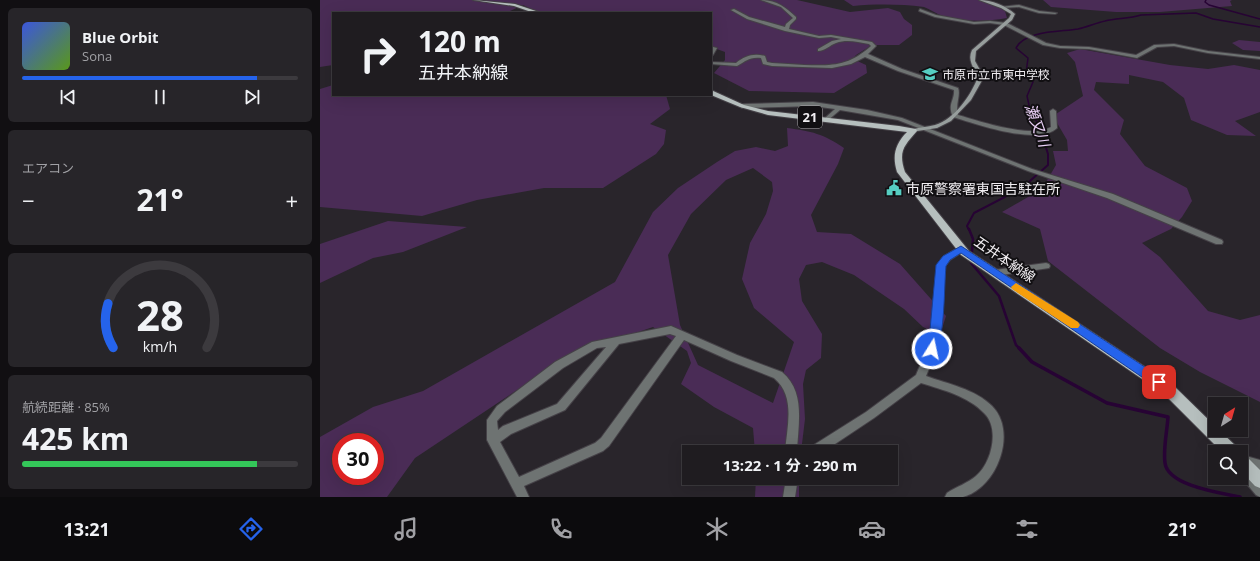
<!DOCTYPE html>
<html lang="ja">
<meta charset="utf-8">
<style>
:root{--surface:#1f1c20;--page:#272529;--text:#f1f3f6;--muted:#a1a1a5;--line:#3c3a3e;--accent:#2563eb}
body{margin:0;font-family:"Open Sans","Noto Sans JP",sans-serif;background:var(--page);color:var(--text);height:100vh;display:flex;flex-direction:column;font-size:15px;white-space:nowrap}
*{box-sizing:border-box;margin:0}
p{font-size:13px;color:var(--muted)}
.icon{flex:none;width:22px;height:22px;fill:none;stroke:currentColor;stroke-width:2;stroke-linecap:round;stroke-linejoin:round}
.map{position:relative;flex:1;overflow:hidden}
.panel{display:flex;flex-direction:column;gap:8px;padding:8px;background:#110f12;width:320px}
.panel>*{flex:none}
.guide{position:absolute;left:12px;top:12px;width:380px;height:84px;border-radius:0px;box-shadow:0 4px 16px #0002,0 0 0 1px var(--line);background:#1f1c20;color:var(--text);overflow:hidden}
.needle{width:26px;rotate:37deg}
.buttons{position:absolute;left:888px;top:397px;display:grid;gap:8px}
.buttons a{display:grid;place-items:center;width:40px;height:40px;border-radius:0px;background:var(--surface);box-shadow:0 4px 16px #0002,0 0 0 1px var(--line);font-size:20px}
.speed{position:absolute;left:12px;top:433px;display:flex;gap:8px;font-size:20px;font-weight:700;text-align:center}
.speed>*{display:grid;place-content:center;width:52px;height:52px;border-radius:50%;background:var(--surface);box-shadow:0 4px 16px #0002,0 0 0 1px var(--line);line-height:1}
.speed .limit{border:6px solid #d22;background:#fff;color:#111}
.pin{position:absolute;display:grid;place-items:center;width:34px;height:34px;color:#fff;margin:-17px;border-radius:8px;box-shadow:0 2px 6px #0006}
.me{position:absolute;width:44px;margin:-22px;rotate:10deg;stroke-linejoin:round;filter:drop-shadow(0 0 3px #0008)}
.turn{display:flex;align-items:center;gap:14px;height:84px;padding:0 20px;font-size:18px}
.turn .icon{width:52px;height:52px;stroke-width:2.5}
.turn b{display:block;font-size:28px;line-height:34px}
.big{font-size:30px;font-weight:700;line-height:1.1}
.panel .widget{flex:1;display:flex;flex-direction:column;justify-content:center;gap:6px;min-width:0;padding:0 14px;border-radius:6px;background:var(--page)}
.panel .dial{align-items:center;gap:0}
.dial svg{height:104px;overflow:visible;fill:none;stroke:var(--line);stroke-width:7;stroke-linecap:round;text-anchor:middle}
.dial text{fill:var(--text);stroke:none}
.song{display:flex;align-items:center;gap:12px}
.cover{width:48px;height:48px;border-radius:6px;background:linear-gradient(135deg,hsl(230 70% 55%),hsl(90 70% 35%))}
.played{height:4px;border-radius:2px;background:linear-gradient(90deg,var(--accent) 85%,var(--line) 85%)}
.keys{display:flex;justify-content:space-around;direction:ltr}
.heat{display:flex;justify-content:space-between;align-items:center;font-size:22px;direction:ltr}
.charge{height:6px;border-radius:3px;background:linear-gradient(90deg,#34c759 85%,var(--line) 0)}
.trip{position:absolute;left:362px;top:445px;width:216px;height:40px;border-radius:0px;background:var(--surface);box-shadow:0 4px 16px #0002,0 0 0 1px var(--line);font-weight:700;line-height:40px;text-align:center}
.menu{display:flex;height:64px;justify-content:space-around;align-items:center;background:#0c0b0d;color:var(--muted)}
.menu .icon{width:28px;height:28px}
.menu .on{color:var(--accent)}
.menu b{font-size:18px;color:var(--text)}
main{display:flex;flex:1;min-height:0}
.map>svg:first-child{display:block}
.green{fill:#4a2c56;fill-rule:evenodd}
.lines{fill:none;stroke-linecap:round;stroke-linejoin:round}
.stream-far3{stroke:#270334;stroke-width:1.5}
.stream-far2{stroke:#270334;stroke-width:2}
.stream-far1{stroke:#270334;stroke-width:2.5}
.stream{stroke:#270334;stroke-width:3.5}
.minor-casing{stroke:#454147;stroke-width:2}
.secondary-casing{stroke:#454147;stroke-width:2}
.primary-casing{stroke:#454147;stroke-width:2}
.minor{fill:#6e7372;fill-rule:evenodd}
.secondary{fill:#979e9d;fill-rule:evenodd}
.primary{fill:#b6bfbe;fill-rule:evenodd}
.route{fill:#2563eb;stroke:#184099}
.slow{fill:#f59e0b}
.labels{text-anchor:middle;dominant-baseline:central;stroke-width:4;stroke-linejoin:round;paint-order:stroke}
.far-poi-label{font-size:12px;fill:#f0edf1;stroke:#110f12;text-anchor:start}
.shield{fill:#110f12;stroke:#adaaae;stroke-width:1}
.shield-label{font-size:13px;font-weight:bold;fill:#f0edf1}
.poi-label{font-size:14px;fill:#f0edf1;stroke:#110f12;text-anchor:start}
.street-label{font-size:14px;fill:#f0edf1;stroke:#110f12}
.water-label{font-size:15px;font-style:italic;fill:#ead0f6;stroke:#110f12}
</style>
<main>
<section class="panel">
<div class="widget">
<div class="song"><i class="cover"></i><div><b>Blue Orbit</b><p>Sona</p></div></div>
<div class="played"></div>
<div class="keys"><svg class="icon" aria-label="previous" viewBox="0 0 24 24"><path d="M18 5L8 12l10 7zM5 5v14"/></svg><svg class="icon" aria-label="pause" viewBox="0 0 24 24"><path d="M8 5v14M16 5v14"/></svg><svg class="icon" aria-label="next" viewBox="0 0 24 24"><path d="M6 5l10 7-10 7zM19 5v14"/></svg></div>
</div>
<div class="widget"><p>エアコン</p>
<div class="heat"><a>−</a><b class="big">21°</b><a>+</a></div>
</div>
<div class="widget dial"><svg viewBox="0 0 100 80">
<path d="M14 69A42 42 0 1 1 86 69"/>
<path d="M14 69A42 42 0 0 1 10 35" stroke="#2563eb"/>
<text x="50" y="56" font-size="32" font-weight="700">28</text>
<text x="50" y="72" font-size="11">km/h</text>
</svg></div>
<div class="widget"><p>航続距離 · 85%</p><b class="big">425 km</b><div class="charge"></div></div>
</section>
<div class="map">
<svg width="940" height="497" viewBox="0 0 940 497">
<rect width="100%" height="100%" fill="#29252b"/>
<g class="green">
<polygon points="0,0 477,0 530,12 568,8 580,12 584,19 592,25 592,35 579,45 552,45 536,55 533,59 546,65 547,73 514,93 429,91 394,73 405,60 405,52 391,47 391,13 220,13 203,5 190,11 197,13 13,13 13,65 0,67"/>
<path d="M524,0H668L685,11L687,18C665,22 645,22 623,16C616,14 610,9 604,7C580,4 556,4 533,6Z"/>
<polygon points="723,0 912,0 910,1 912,6 840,12 796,12 731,7"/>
<polygon points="919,40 940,42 940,51 923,50 912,43"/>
<polygon points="760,49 850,65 888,69 914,65 940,70 940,112 915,121 936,136 907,135 871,120 864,98 843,82 809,75 809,84 776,82 774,90 804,120 800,134 825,166 867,188 872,201 862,217 851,229 822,243 840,257 888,311 920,320 940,315 940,402 880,372 840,348 728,261 720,229 682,212 722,189 736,165 733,151 748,151 747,140 733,116 763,96 755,62 747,53"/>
<polygon points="13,85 13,95 346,95 350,109 330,124 346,130 344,144 336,154 283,188 224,188 157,200 102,216 0,207 0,89"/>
<path d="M467,128C491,131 504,134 524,148L518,164L491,215L497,232L531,234L580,264L626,316L620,335L603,327L584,309L534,275L502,262L486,265L479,279L482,301L502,334L501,358L486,370L483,384L485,419L481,452H435L433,428L394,407L361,384L371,363L367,351L333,327L248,356L95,458L67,497H0V437L53,407L103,391L295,282L333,212L358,188L397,162L415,151L436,147L455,151L468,146ZM433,168L452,182L453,191L446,214L430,243L422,279L434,308L474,342L453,403L378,365L360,325L348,255L371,214L406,180ZM21,442H55V476H21Z"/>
<polygon points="68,221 147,227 83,252 53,258 0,283 0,244"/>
<polygon points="436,478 479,478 479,497 435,497"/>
</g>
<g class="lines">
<g class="stream-far3">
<polyline points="886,0 885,2 889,5 940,19"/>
<path d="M723,136L709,105L707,96L713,82L706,73L708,58L696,48C705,30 741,32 758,29C767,27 776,23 785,21C797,18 809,19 821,15L876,13L893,19L940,27"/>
</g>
<polyline class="stream-far2" points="649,230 647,226 654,213 702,188 728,165 728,154 722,135"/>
<polyline class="stream-far1" points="649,229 653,239 651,263 679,296 696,345 700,349"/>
<path class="stream" d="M699,348L712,362L787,403L848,417C847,432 843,449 845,463C848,486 901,493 920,497"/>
<defs>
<g id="minor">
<path d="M441,0C457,0 465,7 476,17V19L470,25L469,29L499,36L511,35L552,42L556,46L548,54L582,69L638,88C641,95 635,104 638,115C659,121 712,139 731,127L730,111L733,109L736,111L737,128C718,146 656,124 633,117C627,104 635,100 634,90L578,71L545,57L531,64L512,68L452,66L443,64L441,58C428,57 427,61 417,66L391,64V62L416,63C425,56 433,53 445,56L447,62L452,63C463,64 473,64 484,65C512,66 529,66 551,46L549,44C537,42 527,39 516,43C510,45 505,51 498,51V49L512,41L521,39L511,37L499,38L465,31L427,19L411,10L414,9L429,17L465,27L466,24L473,18L461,7Z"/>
<polygon points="699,5 719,11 737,13 735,14 719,13 699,7 682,8 680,7"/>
<polygon points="600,9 616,15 654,22 670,21 687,23 726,43 740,46 769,47 816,55 834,45 854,44 888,51 940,57 940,59 888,53 854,46 837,47 817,58 769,49 740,48 723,45 684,25 670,23 654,24 615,17 599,11"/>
<polygon points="393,47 397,48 393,55 391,55 391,50"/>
<polygon points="493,102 547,110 582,118 712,169 793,194 902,240 903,242 902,244 896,244 787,198 708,171 578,120 520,110 507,121 504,119 515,109 493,106 422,108 419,106 422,104"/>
<path d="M641,246L645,249L644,251L630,260L625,266L621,330L617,349L606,376C628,384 655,389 672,406C698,432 677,488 643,497C638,497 631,497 625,497L627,493C636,487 648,483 656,476C672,463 680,428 664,413C648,396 623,390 601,383L554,418L503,452H487L489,448L546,412L596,375L607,349L611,330L617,265L624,256Z"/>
<polygon points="726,263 729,264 730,266 729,268 675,276 672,275 671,273 672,271 675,270"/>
<path d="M351,326L417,355L462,372C486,392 478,424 477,452H465C467,427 476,396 454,378L411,361L364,340L289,446L283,451L204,486L209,497H197L167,440V420L177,406L235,362L272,342ZM350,334L356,336L281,438L275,443L199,477L180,442L191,434L245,410L299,344ZM286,347L237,404L183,426L178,430L177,421L185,412L243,368L277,348Z"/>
<polygon points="921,456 926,456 940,460 940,472 929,468 940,482 940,497 936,495 921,477"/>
<polygon points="466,478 478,478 475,497 463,497"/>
</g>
<path id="secondary" d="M659,0C672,0 686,6 695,14L692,20L656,51L655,61L664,77L651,100L631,121L617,128L591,132V130C599,127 607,127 615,125C635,119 651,95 658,77C654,68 647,60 652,50L689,18L691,14L681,8Z"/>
<g id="primary">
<polygon points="153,0 195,4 222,13 214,13 194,6"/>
<path d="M391,90L424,105L448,111L579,126L596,129L597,131C584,146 578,151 585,172L649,251L854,386L895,426V430H899L917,447L919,452H902L844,394L641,255L577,172C572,156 575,144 587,132L448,115L420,107L391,95Z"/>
<polygon points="921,454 926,456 940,470 940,488 935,486 921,471"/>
</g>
</defs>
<use href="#minor" class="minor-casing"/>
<use href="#secondary" class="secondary-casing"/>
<use href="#primary" class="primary-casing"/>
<use href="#minor" class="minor"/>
<use href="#secondary" class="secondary"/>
<use href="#primary" class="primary"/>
</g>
<path class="route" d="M641,246L843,379L845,382L843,386L839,387L835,386L641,253L630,260L626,266C624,287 625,335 616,352H608L607,349L610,330L616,265L623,256Z"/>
<polygon class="slow" points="696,283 758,322 760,325 758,328 751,328 692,289 691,287"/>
<defs>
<symbol id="school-bare" viewBox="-9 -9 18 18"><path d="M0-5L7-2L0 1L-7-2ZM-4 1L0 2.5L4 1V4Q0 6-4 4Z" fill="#56cec2" stroke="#110f12" stroke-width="2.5" paint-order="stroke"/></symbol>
<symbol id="civic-bare" viewBox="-9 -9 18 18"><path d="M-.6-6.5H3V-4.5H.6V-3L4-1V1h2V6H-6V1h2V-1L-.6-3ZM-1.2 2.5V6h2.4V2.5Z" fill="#56cec2" stroke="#110f12" stroke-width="2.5" paint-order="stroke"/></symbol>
</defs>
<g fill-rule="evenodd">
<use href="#school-bare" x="599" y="63" width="22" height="22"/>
<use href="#civic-bare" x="563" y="177" width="22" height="22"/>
</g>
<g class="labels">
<g class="far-poi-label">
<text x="622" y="74">市原市立市東中学校</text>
</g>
<rect class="shield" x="478" y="106" width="24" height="22" rx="3"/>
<g class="shield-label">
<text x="490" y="117">21</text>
</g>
<g class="poi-label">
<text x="586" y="188">市原警察署東国吉駐在所</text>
</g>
<g class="street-label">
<text transform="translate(685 259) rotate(34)">五井本納線</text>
</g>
<g class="water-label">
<text transform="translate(718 125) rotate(70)">瀬又川</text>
</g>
</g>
</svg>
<div class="buttons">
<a><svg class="needle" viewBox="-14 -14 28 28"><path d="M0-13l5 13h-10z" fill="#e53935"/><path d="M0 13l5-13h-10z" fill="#a1a1a5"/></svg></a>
<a><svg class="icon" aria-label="search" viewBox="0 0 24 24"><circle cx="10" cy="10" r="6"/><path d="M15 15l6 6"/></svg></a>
</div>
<div class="speed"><div class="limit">30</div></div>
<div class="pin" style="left:839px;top:382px;background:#d93025"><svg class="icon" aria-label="arrive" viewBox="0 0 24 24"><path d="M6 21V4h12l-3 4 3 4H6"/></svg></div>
<svg class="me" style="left:612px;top:349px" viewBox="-20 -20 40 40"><circle r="17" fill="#2563eb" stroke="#fff" stroke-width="3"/><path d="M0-11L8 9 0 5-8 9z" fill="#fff"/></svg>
<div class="trip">13:22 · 1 分 · 290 m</div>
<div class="guide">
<div class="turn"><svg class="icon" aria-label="right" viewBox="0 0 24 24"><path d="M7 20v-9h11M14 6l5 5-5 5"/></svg><div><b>120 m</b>五井本納線</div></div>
</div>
</div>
</main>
<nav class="menu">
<b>13:21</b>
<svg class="icon on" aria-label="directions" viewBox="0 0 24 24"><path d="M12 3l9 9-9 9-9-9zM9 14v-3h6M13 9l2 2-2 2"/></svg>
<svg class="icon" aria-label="music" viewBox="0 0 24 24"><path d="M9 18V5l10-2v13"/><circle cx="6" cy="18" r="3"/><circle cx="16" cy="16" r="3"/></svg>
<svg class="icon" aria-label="phone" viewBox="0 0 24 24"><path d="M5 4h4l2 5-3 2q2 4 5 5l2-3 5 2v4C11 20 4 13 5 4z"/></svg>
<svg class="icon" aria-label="climate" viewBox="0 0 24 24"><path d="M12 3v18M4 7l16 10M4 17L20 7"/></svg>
<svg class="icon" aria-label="car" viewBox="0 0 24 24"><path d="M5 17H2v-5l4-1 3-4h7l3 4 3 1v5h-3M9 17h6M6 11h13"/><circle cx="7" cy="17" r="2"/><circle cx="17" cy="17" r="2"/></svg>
<svg class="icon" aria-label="filters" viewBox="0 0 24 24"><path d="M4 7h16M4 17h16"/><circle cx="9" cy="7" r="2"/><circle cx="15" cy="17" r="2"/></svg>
<b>21°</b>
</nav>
